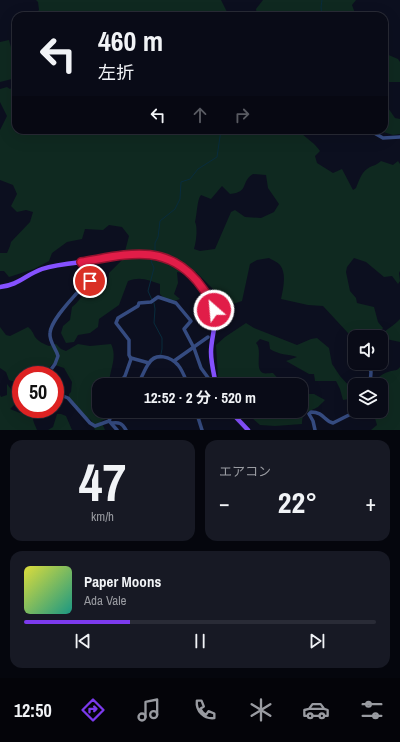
<!DOCTYPE html>
<html lang="ja">
<meta charset="utf-8">
<style>
:root{--surface:#090b17;--page:#171924;--text:#f1f3f6;--muted:#999ba1;--line:#292b36;--accent:#7c3aed}
body{margin:0;font-family:"Archivo Narrow","Noto Sans JP",sans-serif;background:var(--page);color:var(--text);height:100vh;display:flex;flex-direction:column;font-size:15px;white-space:nowrap}
*{box-sizing:border-box;margin:0}
p{font-size:13px;color:var(--muted)}
.icon{flex:none;width:22px;height:22px;fill:none;stroke:currentColor;stroke-width:2;stroke-linecap:round;stroke-linejoin:round}
.map{position:relative;height:430px;overflow:hidden}
.details{display:flex;flex-direction:column;gap:10px;padding:10px;background:#05060d;flex:1}
.details>*{flex:none}
.banner{position:absolute;left:12px;top:12px;width:376px;height:122px;border-radius:12px;box-shadow:0 4px 16px #0002,0 0 0 1px var(--line);background:#090b17;color:var(--text);overflow:hidden}
.fabs{position:absolute;left:348px;top:330px;display:grid;gap:8px}
.fabs a{display:grid;place-items:center;width:40px;height:40px;border-radius:8px;background:var(--surface);box-shadow:0 4px 16px #0002,0 0 0 1px var(--line);font-size:20px}
.speed{position:absolute;left:12px;top:366px;display:flex;gap:8px;font-size:20px;font-weight:700;text-align:center}
.speed>*{display:grid;place-content:center;width:52px;height:52px;border-radius:50%;background:var(--surface);box-shadow:0 4px 16px #0002,0 0 0 1px var(--line);line-height:1}
.speed .limit{border:6px solid #d22;background:#fff;color:#111}
.pin{position:absolute;display:grid;place-items:center;width:34px;height:34px;color:#fff;margin:-17px;border:2px solid #fff;border-radius:50%;box-shadow:0 1px 4px #0007}
.me{position:absolute;width:44px;margin:-22px;rotate:333deg;stroke-linejoin:round;filter:drop-shadow(0 0 3px #0008)}
.turn{display:flex;align-items:center;gap:14px;height:84px;padding:0 20px;font-size:18px}
.turn .icon{width:52px;height:52px;stroke-width:2.5}
.turn b{display:block;font-size:28px;line-height:34px}
.lanes{display:flex;align-items:center;height:38px;padding:0 20px;background:#0003;justify-content:center;gap:20px;direction:ltr}
.lanes .off{opacity:.35}
.big{font-size:30px;font-weight:700;line-height:1.1}
.details .widget{flex:1;display:flex;flex-direction:column;justify-content:center;gap:6px;min-width:0;padding:0 14px;border-radius:12px;background:var(--page)}
.details .dial{align-items:center;gap:0}
.dial b{font-size:52px;line-height:1}
.song{display:flex;align-items:center;gap:12px}
.cover{width:48px;height:48px;border-radius:6px;background:linear-gradient(135deg,hsl(60 70% 55%),hsl(170 70% 35%))}
.played{height:4px;border-radius:2px;background:linear-gradient(90deg,var(--accent) 30%,var(--line) 30%)}
.keys{display:flex;justify-content:space-around;direction:ltr}
.heat{display:flex;justify-content:space-between;align-items:center;font-size:22px;direction:ltr}
.details .tiles{flex:1;display:grid;gap:10px;grid-template-columns:1fr 1fr}
.widget:last-child{grid-column:span 2}
.trip{position:absolute;left:92px;top:378px;width:216px;height:40px;border-radius:12px;background:var(--surface);box-shadow:0 4px 16px #0002,0 0 0 1px var(--line);font-weight:700;line-height:40px;text-align:center}
.tabs{display:flex;height:64px;justify-content:space-around;align-items:center;background:#040409;color:var(--muted)}
.tabs .icon{width:28px;height:28px}
.tabs .on{color:var(--accent)}
.tabs b{font-size:18px;color:var(--text)}
.map>svg:first-child{display:block}
.green{fill:#0f2920;fill-rule:evenodd}
.lines{fill:none;stroke-linecap:round;stroke-linejoin:round}
.stream{stroke:#082c3d;stroke-width:1}
.minor{stroke:#354b80;stroke-width:3.5}
.major{stroke:#8551ff;stroke-width:4.5}
.route-casing{stroke:#92132f;stroke-width:10}
.route{stroke:#e11d48;stroke-width:7}
</style>
<div class="map">
<svg width="400" height="430" viewBox="0 0 400 430">
<rect width="100%" height="100%" fill="#0c0f1f"/>
<g class="green">
<polygon points="36,0 221,0 229,16 34,16 39,10 38,2"/>
<polygon points="263,0 356,0 352,5 356,16 257,16 256,9"/>
<polygon points="9,40 16,65 16,78 0,82 0,42"/>
<polygon points="384,53 398,59 400,62 400,82 389,82 384,76"/>
<path d="M16,84V130H302L300,132C307,139 315,143 320,151L315,156L317,163L333,173L342,169L353,190L356,188C359,181 361,173 367,169C372,165 376,166 381,161L393,165L398,161L400,164V271L399,273L400,281L398,284L392,276L384,277L366,262L354,258L347,267L346,272L350,291L356,298L357,303L374,307L378,322L383,328L377,337L366,336V337H355L348,333L323,306L308,305L281,299C283,289 287,274 280,265C278,262 272,260 269,258L257,260L250,264L242,301L230,305H221L219,295L196,272L189,274L177,272L178,283L174,294L180,299L169,303L160,294V284C149,280 140,276 128,281L119,305L99,319L98,327L90,333L78,335L74,342L66,343L61,333L63,326L70,320L72,307C79,302 81,295 89,291L97,294L108,283L109,273L123,259L129,236L122,227L109,225L103,230L85,229L82,239L67,242L52,253L49,261L34,269L9,277L4,271H0V253H7L10,246L11,242L30,222L33,212L26,210L17,212L11,206L17,194L13,185L0,180V130L7,116L0,102V89L7,87L10,89ZM253,174L266,175L268,188L279,204L274,212L261,218L245,217L235,210L231,212L215,249L200,251L194,249C196,243 198,228 195,222C197,215 197,199 201,195L211,199L222,186L230,194C250,192 240,182 253,174Z"/>
<polygon points="384,89 389,97 386,105 395,118 400,119 400,134 393,135 377,130 384,130"/>
<path d="M400,319V342L386,339L382,337V334C388,328 395,325 400,319Z"/>
<path d="M246,323L254,328L297,345L311,339L317,338L329,348L332,364L340,376L351,388L354,394L355,398L343,400L340,389L336,381H315L314,374H309L286,361L297,357C288,354 279,355 270,349L269,342L260,339L256,343C263,350 254,369 263,373C265,374 270,373 273,373L284,385H220L218,377L216,345L225,337Z"/>
<path d="M0,327L6,335L10,336L28,327C32,330 33,333 35,337C39,342 44,344 49,346L56,344L61,349L66,351L78,344L90,346L111,344C118,358 109,371 109,385H99V411H109L106,415V419L101,421L105,430H95L91,420L85,416L69,398V394L71,392L72,382L64,368L52,364L44,375H21V383H18L9,380L6,372L0,368Z"/>
<path d="M400,367V430H371L377,425L374,415V411H381V385H372C374,379 385,372 391,371C395,370 397,371 400,367Z"/>
<polygon points="7,384 14,393 15,404 10,409 20,413 22,409 30,409 34,423 37,430 0,430 0,395 1,397 7,395"/>
<path d="M301,391L307,394H314L325,400C323,402 320,405 318,407C309,412 302,411 302,424L275,426L260,425L244,411H301Z"/>
<polygon points="57,414 61,414 66,416 72,430 48,430 53,427"/>
</g>
<g class="lines">
<g class="stream">
<polyline points="322,16 321,7 322,0"/>
<polyline points="155,254 155,243 158,237 160,221 175,209 180,199 181,182 190,179 198,169 217,157 221,130"/>
<polyline points="152,300 148,291 154,268 151,261 154,257"/>
<polyline points="154,303 155,309 154,323 162,338 162,349 161,354"/>
</g>
<g class="minor">
<polyline points="336,130 338,131 343,130"/>
<polyline points="369,130 383,138 400,137"/>
<polyline points="131,358 149,363"/>
<polyline points="174,361 208,337"/>
<polyline points="368,363 371,372 370,385"/>
<path d="M47,375L55,364L58,356C56,348 49,342 50,333C51,321 68,303 76,294C80,290 90,285 90,278C91,272 84,267 81,262"/>
<polyline points="118,385 125,376 131,359 129,355 129,340 116,323 118,318 138,306 139,303 151,302 158,297 176,303 191,321 184,329 194,348 201,368 209,379 215,379"/>
<path d="M137,385C142,378 144,370 149,363C156,352 171,357 178,365C183,371 185,378 188,385"/>
<path d="M21,387C16,391 17,396 21,400"/>
<polyline points="55,398 63,396 68,398 90,423 95,426 109,421 113,411"/>
<polyline points="196,411 202,430"/>
<polyline points="110,422 117,430"/>
<path d="M112,423C119,422 122,423 126,430"/>
<path d="M315,430L313,421L309,414L311,412C324,412 324,421 333,423L357,411"/>
</g>
<g class="major">
<path d="M0,287C19,285 25,275 42,269C57,264 74,263 90,261C132,254 166,244 197,281C202,288 209,295 213,303C219,319 211,336 211,352C211,363 214,374 216,385"/>
<polyline points="230,411 248,430"/>
</g>
</g>
<g class="lines">
<defs>
<path id="route" d="M90,281V273L81,262C125,255 164,242 197,281C204,290 211,299 214,310"/>
</defs>
<use href="#route" class="route-casing"/>
<use href="#route" class="route"/>
</g>
</svg>
<div class="fabs">
<a><svg class="icon" aria-label="sound" viewBox="0 0 24 24"><path d="M4 9h4l5-4v14l-5-4H4zM17 9q2 3 0 6"/></svg></a>
<a><svg class="icon" aria-label="layers" viewBox="0 0 24 24"><path d="M12 4l9 5-9 5-9-5zM3 14l9 5 9-5"/></svg></a>
</div>
<div class="speed"><div class="limit">50</div></div>
<div class="pin" style="left:90px;top:281px;background:#d93025"><svg class="icon" aria-label="arrive" viewBox="0 0 24 24"><path d="M6 21V4h12l-3 4 3 4H6"/></svg></div>
<svg class="me" style="left:214px;top:310px" viewBox="-20 -20 40 40"><circle r="17" fill="#e11d48" stroke="#fff" stroke-width="3"/><path d="M0-11L8 9 0 5-8 9z" fill="#fff"/></svg>
<div class="trip">12:52 · 2 分 · 520 m</div>
<div class="banner">
<div class="turn"><svg class="icon" aria-label="left" viewBox="0 0 24 24"><path d="M17 20v-9H6M10 6l-5 5 5 5"/></svg><div><b>460 m</b>左折</div></div>
<div class="lanes"><svg class="icon" aria-label="left" viewBox="0 0 24 24"><path d="M17 20v-9H6M10 6l-5 5 5 5"/></svg><svg class="icon off" aria-label="ahead" viewBox="0 0 24 24"><path d="M12 20V5M6 11l6-6 6 6"/></svg><svg class="icon off" aria-label="right" viewBox="0 0 24 24"><path d="M7 20v-9h11M14 6l5 5-5 5"/></svg></div>
</div>
</div>
<section class="details">
<div class="tiles">
<div class="widget dial"><b>47</b><p>km/h</p></div>
<div class="widget"><p>エアコン</p>
<div class="heat"><a>−</a><b class="big">22°</b><a>+</a></div>
</div>
<div class="widget">
<div class="song"><i class="cover"></i><div><b>Paper Moons</b><p>Ada Vale</p></div></div>
<div class="played"></div>
<div class="keys"><svg class="icon" aria-label="previous" viewBox="0 0 24 24"><path d="M18 5L8 12l10 7zM5 5v14"/></svg><svg class="icon" aria-label="pause" viewBox="0 0 24 24"><path d="M8 5v14M16 5v14"/></svg><svg class="icon" aria-label="next" viewBox="0 0 24 24"><path d="M6 5l10 7-10 7zM19 5v14"/></svg></div>
</div>
</div>
</section>
<nav class="tabs">
<b>12:50</b>
<svg class="icon on" aria-label="directions" viewBox="0 0 24 24"><path d="M12 3l9 9-9 9-9-9zM9 14v-3h6M13 9l2 2-2 2"/></svg>
<svg class="icon" aria-label="music" viewBox="0 0 24 24"><path d="M9 18V5l10-2v13"/><circle cx="6" cy="18" r="3"/><circle cx="16" cy="16" r="3"/></svg>
<svg class="icon" aria-label="phone" viewBox="0 0 24 24"><path d="M5 4h4l2 5-3 2q2 4 5 5l2-3 5 2v4C11 20 4 13 5 4z"/></svg>
<svg class="icon" aria-label="climate" viewBox="0 0 24 24"><path d="M12 3v18M4 7l16 10M4 17L20 7"/></svg>
<svg class="icon" aria-label="car" viewBox="0 0 24 24"><path d="M5 17H2v-5l4-1 3-4h7l3 4 3 1v5h-3M9 17h6M6 11h13"/><circle cx="7" cy="17" r="2"/><circle cx="17" cy="17" r="2"/></svg>
<svg class="icon" aria-label="filters" viewBox="0 0 24 24"><path d="M4 7h16M4 17h16"/><circle cx="9" cy="7" r="2"/><circle cx="15" cy="17" r="2"/></svg>
</nav>
